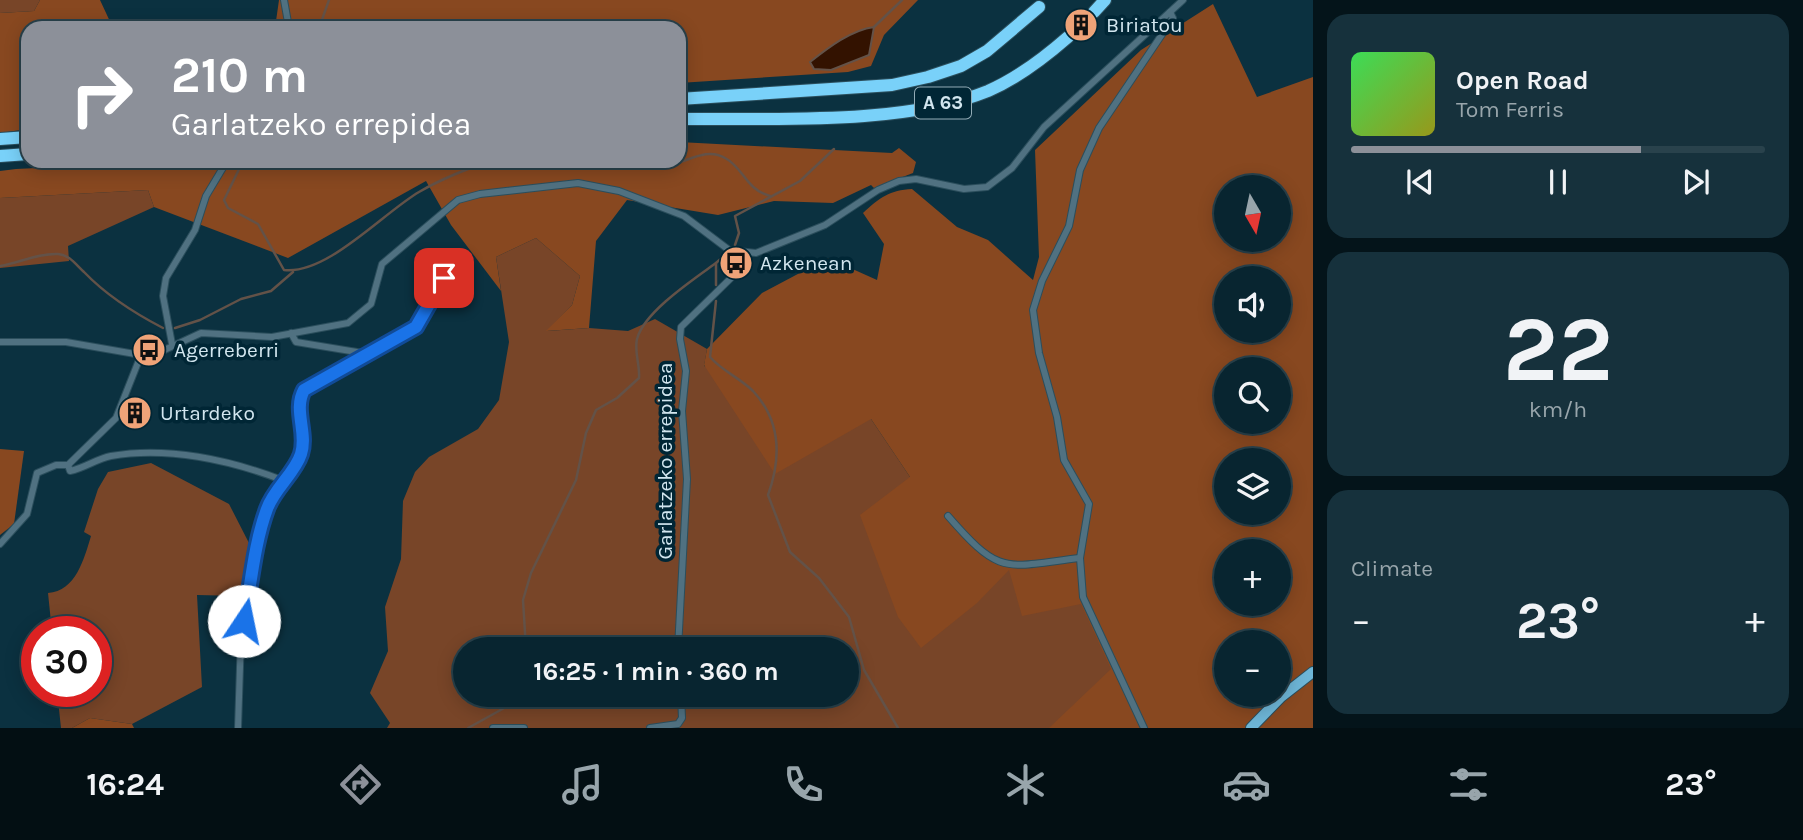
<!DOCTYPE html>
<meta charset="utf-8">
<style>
:root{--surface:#082530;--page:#16313c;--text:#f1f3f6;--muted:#98a5ab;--line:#29424c;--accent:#8c9099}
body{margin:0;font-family:Karla,sans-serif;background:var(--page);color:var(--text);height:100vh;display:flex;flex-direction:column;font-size:26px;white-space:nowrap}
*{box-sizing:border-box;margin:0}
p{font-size:23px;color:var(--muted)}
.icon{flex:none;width:38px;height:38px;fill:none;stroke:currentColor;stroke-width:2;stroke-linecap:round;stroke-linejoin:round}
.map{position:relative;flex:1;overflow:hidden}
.sheet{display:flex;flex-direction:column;gap:14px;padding:14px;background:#04141a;width:490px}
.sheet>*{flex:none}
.hud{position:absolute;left:21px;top:21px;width:665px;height:147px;border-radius:21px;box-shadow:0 4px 18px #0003,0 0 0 2px var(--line);background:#8c9099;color:#fff;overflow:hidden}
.needle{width:46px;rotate:171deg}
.controls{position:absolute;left:1214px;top:175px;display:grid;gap:14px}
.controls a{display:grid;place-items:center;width:77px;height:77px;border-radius:50%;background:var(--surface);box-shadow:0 4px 18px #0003,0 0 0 2px var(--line);font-size:35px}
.speed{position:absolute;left:21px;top:616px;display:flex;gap:14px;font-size:35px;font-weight:700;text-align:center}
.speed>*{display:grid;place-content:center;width:91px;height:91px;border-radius:50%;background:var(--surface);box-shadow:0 4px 18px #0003,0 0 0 2px var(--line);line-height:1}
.speed .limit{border:10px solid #d22;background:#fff;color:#111}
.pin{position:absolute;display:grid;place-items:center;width:60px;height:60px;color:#fff;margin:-30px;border-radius:14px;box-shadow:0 4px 10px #0006}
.me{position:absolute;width:77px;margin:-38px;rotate:11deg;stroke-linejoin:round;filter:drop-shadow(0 0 5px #0008)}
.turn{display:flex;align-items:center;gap:24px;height:147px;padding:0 35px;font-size:32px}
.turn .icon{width:91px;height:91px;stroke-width:2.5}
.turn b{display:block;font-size:49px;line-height:60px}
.big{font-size:52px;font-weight:700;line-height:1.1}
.sheet .widget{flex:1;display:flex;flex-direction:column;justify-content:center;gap:10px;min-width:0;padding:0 24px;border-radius:21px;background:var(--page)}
.sheet .dial{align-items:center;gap:0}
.dial b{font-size:91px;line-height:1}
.song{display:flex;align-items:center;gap:21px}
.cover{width:84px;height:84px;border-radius:10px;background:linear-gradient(135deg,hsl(130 70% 55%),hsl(60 70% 35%))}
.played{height:7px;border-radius:4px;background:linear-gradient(90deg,var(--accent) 70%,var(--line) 70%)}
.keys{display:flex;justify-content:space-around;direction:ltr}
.heat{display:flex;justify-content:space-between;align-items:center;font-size:38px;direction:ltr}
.trip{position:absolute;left:453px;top:637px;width:406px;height:70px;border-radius:35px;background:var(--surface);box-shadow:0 4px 18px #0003,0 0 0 2px var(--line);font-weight:700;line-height:70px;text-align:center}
.dock{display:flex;height:112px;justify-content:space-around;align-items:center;background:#030f13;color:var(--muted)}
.dock .icon{width:49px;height:49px}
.dock .current{color:var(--accent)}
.dock b{font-size:32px;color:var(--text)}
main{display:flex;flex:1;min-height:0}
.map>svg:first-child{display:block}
.green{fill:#784528;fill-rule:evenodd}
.forest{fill:#884820;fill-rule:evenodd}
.water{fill:#331200;stroke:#635248;stroke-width:2}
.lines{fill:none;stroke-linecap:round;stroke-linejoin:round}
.stream{stroke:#635248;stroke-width:2.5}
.highway-tunnel{stroke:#294c5a;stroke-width:12;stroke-dasharray:12 6;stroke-linecap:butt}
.street-casing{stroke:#2b4e5c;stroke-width:8}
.primary-casing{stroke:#2b4e5c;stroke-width:12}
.highway-casing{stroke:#2b4e5c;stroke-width:14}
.street{stroke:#507181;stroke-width:6}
.primary{stroke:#6eb6d7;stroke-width:10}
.highway{stroke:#79d1f9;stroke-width:12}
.route-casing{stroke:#114b97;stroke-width:18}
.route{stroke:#1a73e8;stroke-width:12}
.labels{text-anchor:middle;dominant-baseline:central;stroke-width:7;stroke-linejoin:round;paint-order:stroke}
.shield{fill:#002635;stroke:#93acb7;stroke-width:2}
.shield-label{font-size:19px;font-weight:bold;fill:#d2e6ef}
.poi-label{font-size:21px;fill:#d2e6ef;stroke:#002635;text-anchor:start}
.street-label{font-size:21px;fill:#d2e6ef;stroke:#002635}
</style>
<main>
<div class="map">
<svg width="1313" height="728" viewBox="0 0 1313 728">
<rect width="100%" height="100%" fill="#0b3140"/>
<g class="green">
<polygon points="0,0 40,0 34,11 0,13"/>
<polygon points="148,190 154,207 68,246 69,261 0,268 0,198"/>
<path d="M536,238L580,276L572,305L547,331L589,328L628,331L655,319L707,349L704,366L871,419L910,477L1227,551V604H1279V642H1227V695L1252,728H387L390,723L370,693L388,651L385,607L401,559L403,501L415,472L429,457L478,429L499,400L509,342L496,257ZM466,649H847V695H466Z"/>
<path d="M151,463L229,504L250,545L240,596L197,595L202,687L132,724L90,718L72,728H61L57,691H96V632H52L48,593C76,591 84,559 91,536L84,532L98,489L108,472Z"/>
</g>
<g class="forest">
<polygon points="40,0 100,0 113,28 28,28 28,129 0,133 0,13 34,11"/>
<polygon points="279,0 918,0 884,35 871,66 848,72 679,83 679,28 275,28"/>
<path d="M1213,4L1257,97L1313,77V728H1049L1111,669L1081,604L1022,616L1009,570L977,603L921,648L898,617L860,515L910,477L871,419L775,474L704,365L707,349L762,293L828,258L877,280L884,244L863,213C879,198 890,190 912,189L957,227L988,240L1033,280L1039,257L1035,150L1141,50ZM1227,187H1279V240H1227ZM1227,278H1279V331H1227ZM1227,369H1279V422H1227ZM1227,460H1279V513H1227ZM1227,551H1279V604H1227ZM1227,642H1279V695H1227Z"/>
<polygon points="679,142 892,153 899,148 916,162 913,173 874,188 871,185 833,203 774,201 718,215 627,200 596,241 589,328 546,331 572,305 580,276 536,238 496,257 501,291 451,225 426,181 288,258 154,207 148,190 0,198 0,171 16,169 182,161 679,161"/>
<polygon points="0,449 24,451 14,524 0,535"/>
<polygon points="90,718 132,724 134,728 72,728"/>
</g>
<path class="water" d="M874,27L869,55L831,70L814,69L810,62C828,48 851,30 874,27Z"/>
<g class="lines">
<g class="stream">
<polyline points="874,27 902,0"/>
<polyline points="319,28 329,0"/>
<path d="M243,161L224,200L228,208L258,224L284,270C327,275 383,213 419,192C441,179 465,170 489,161"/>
<path d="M645,161C650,162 656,166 661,166C682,167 704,145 725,158C744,168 745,189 770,196"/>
<polyline points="735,245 739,233 735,216 800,181 834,149"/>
<path d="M0,266C19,263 38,253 58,254C70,255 76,265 84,272C107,296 134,313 163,328"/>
<polyline points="716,285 716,263 724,256"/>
<path d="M716,301L710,357C722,371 740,378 753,391C782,422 781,459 768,495L790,552L819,578L849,617L864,670L898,728"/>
<polyline points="175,328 200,320 241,299 271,291 293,272"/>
<path d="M526,649L523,600L531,573L576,480L586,433L596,410L617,398L639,378C640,364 634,352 637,339C644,312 694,279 716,263"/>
<polyline points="468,728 506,707 518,695"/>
</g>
<polyline class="highway-tunnel" points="1068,37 1094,12"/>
<defs>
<g id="street">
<polyline points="284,0 289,28"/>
<polyline points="291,333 296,342 369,354"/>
<polyline points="0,342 66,342 141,355 160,352 201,333 272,337 348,323 371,304 382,264 458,200 480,194 578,183 619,191 684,216 729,250 756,253 825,225 878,190 899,181 916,179 964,189 987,187 1012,168 1044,127 1183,0"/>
<polyline points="172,344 163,296 166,278 195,230 206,196 227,161"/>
<path d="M68,465L70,471C85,468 96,459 111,456C167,446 230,460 282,480"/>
<polyline points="68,465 116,418 141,355"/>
<path d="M948,516C1001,577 1004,567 1080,558"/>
<polyline points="0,544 27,514 37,473 56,465 68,465"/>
<polyline points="678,649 687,479 682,411 686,371 680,339 681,327 732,277 744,254"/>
<polyline points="238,728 241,636 247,607 267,509 282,480 300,457 301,396 310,387 416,327 444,278"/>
<polyline points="493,728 524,728"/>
<polyline points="650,728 678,724 682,718 681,695"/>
<polyline points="1144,728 1083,597 1080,558 1089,504 1064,460 1057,417 1039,353 1033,310 1042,281 1069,226 1080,170 1099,128 1173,18 1170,12"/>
</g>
<polyline id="primary" points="1251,728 1281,697 1313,672"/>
<g id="highway">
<polyline points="1094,12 1105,0"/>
<polyline points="679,99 892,85 928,77 961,66 987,51 1039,7"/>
<path d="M679,119C772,118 902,126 988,91C1018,78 1044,58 1068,37"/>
<polyline points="0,139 28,137"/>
<polyline points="0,156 28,154"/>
</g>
</defs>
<use href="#street" class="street-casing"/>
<use href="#primary" class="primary-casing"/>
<use href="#highway" class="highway-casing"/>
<use href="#street" class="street"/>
<use href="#primary" class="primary"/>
<use href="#highway" class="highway"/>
</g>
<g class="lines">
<defs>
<path id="route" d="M244,621C251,585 254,544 267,509C274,489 295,473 301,454C308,433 293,410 304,390L416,327L444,278"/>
</defs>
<use href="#route" class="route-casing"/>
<use href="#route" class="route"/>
</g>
<defs>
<symbol id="building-disc" viewBox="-11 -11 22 22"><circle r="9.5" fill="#efa378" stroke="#002635"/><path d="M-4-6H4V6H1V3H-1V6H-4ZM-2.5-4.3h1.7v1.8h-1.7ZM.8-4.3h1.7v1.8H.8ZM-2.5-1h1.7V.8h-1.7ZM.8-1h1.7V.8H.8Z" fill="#111"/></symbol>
<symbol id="bus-disc" viewBox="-11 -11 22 22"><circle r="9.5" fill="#efa378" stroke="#002635"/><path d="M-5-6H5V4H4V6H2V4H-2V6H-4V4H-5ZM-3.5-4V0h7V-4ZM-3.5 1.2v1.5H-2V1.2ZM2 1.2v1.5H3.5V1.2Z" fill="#111"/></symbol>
</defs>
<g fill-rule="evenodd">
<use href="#building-disc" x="1062" y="6" width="38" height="38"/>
<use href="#bus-disc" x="717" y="244" width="38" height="38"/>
<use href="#bus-disc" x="130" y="331" width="38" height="38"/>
<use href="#building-disc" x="116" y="394" width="38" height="38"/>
</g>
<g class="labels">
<rect class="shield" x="915" y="87.5" width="56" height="31" rx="5"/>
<g class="shield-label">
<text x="943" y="103">A 63</text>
</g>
<g class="poi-label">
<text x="1106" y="25">Biriatou</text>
<text x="760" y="263">Azkenean</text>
<text x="174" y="350">Agerreberri</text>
<text x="160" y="413">Urtardeko</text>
</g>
<g class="street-label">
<text transform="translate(665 461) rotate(-90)">Garlatzeko errepidea</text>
</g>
</g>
</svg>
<div class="controls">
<a><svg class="needle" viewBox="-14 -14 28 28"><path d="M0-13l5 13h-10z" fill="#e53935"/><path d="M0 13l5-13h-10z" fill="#98a5ab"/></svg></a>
<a><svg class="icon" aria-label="sound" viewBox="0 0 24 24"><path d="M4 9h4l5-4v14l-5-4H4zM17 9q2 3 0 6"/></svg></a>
<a><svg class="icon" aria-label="search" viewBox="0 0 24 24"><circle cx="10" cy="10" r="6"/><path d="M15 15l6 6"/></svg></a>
<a><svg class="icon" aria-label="layers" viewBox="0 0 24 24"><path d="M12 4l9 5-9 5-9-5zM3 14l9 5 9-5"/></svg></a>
<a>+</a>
<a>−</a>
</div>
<div class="speed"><div class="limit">30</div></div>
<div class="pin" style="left:444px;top:278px;background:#d93025"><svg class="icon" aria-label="arrive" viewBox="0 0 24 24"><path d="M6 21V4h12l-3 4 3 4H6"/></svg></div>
<svg class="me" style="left:244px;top:621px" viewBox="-20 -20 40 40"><circle r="19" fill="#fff"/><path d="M0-13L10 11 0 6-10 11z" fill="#1a73e8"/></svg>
<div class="trip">16:25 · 1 min · 360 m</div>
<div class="hud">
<div class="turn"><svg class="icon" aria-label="right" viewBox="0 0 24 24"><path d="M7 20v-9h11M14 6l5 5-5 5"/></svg><div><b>210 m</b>Garlatzeko errepidea</div></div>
</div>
</div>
<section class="sheet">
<div class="widget">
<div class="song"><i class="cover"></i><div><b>Open Road</b><p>Tom Ferris</p></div></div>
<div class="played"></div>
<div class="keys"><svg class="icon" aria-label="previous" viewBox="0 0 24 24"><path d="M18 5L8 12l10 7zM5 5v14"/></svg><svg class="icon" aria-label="pause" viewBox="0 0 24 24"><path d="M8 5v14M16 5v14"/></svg><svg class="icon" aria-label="next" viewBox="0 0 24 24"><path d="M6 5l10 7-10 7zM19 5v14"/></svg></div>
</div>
<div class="widget dial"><b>22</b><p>km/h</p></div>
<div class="widget"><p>Climate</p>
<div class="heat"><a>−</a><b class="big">23°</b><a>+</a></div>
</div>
</section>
</main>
<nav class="dock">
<b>16:24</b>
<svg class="icon current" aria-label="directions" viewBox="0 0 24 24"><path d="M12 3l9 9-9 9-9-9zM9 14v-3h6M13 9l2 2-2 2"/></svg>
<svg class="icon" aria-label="music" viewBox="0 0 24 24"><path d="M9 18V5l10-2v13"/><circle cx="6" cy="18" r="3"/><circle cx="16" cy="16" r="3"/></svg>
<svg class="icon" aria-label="phone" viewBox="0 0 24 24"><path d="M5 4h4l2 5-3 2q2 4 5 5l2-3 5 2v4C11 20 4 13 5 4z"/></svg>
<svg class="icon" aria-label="climate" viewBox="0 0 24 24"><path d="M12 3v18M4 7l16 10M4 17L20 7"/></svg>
<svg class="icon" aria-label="car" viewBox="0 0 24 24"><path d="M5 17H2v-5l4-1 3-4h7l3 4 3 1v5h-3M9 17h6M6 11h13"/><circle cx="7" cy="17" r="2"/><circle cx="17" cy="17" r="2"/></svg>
<svg class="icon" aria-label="filters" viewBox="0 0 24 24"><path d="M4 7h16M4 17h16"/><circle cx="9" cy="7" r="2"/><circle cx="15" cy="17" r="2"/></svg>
<b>23°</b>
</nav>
